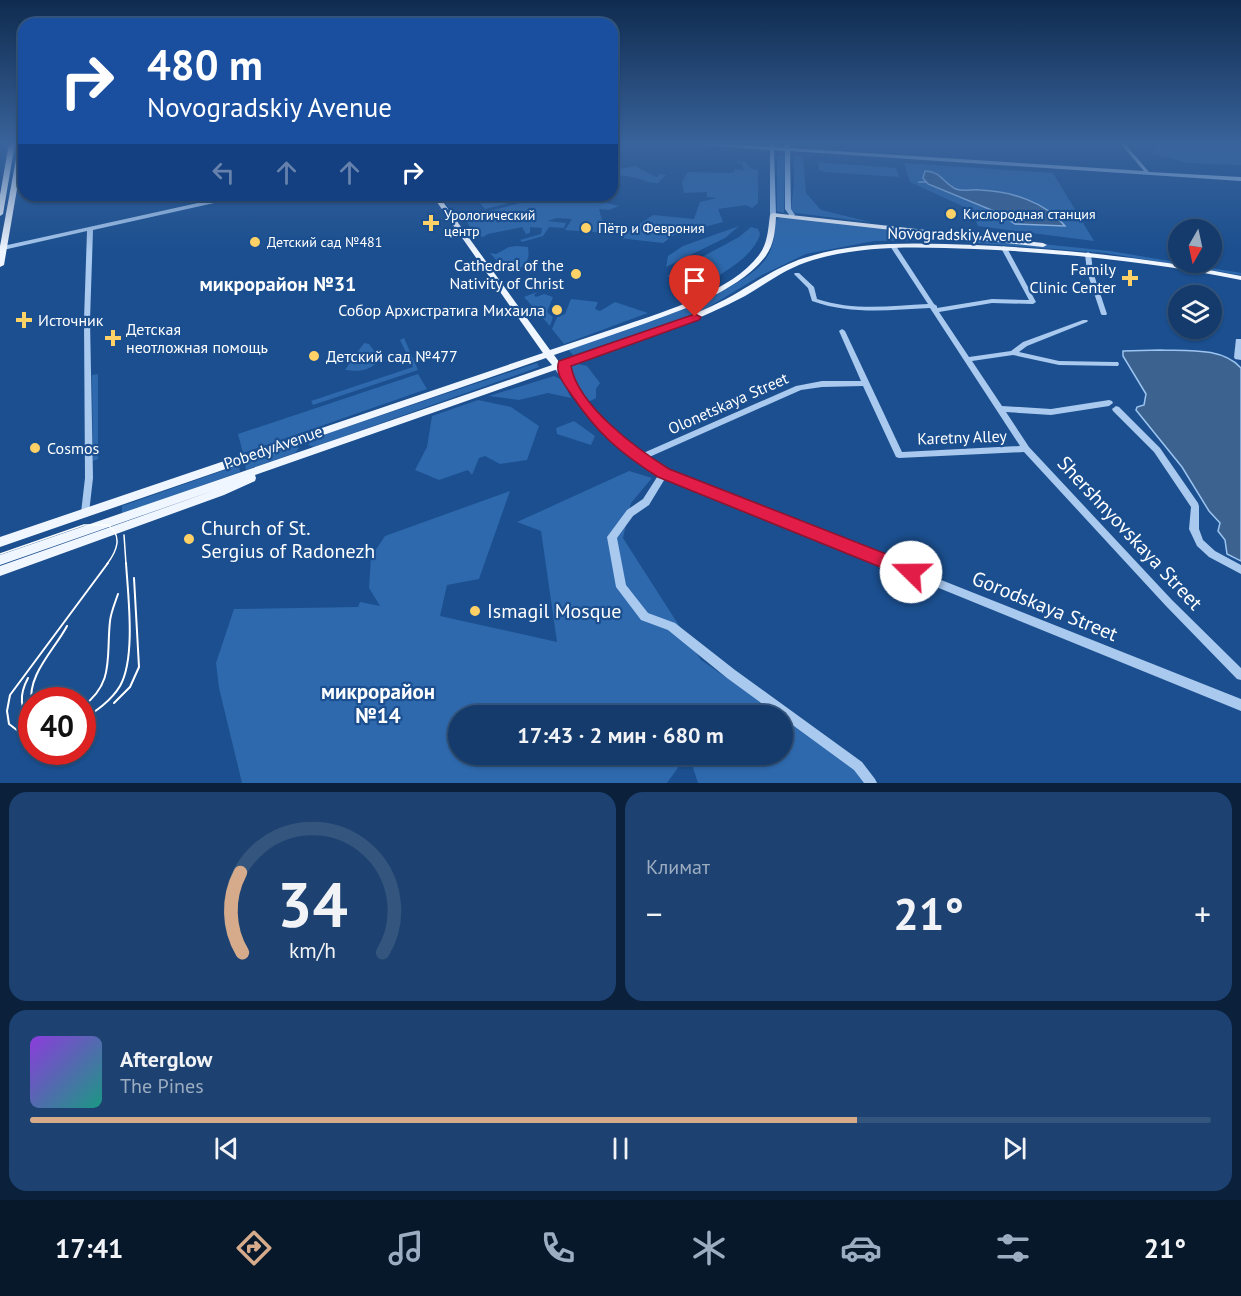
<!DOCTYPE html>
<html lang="ru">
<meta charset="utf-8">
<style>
:root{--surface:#143b6b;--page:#1d4271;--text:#f1f3f6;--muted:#9dadc1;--line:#33557e;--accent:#d6ab8b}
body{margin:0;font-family:"PT Sans",sans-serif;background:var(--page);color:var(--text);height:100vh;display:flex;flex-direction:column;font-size:22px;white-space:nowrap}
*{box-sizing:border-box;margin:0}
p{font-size:20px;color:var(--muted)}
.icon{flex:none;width:33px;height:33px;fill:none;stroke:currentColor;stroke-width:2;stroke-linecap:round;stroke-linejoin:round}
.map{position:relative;height:783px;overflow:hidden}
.panel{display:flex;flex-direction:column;gap:9px;padding:9px;background:#0b203b;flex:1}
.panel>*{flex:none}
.hud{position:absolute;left:18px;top:18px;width:600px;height:183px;border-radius:18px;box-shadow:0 2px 4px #0004,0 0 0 2px var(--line);background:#1a4fa0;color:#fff;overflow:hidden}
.needle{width:39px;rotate:189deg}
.buttons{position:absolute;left:1168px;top:219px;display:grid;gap:12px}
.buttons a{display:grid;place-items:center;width:54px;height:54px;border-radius:50%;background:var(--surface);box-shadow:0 2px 4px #0004,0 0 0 2px var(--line);font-size:30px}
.speed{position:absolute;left:18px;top:687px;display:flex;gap:12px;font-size:30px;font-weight:700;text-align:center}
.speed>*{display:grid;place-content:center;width:78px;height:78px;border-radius:50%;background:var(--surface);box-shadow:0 2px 4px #0004,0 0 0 2px var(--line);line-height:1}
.speed .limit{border:9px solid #d22;background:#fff;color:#111}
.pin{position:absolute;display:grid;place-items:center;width:51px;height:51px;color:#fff;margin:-62px -26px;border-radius:50% 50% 50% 0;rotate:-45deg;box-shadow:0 0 6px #0007}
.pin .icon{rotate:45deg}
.me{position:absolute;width:66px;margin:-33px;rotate:292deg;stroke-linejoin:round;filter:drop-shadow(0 0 4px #0008)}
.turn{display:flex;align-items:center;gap:21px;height:126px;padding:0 30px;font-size:27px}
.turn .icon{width:78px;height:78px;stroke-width:2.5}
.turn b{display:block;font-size:42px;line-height:51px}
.lanes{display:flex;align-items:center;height:57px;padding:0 30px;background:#0003;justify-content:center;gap:30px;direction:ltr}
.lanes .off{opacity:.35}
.big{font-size:45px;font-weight:800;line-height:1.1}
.panel .card{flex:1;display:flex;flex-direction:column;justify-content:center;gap:9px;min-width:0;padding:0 21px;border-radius:18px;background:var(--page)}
.panel .dial{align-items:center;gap:0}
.dial svg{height:156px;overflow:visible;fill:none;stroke:var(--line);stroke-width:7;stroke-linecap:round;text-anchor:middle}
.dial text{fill:var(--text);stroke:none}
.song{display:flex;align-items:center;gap:18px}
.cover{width:72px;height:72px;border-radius:9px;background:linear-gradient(135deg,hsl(270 70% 55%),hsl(170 70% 35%))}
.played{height:6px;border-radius:3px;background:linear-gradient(90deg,var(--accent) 70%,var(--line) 70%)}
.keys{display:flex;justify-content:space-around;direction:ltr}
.heat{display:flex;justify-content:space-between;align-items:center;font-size:33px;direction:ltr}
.panel .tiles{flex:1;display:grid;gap:9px;grid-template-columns:1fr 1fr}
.card:last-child{grid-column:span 2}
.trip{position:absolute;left:448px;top:705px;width:345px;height:60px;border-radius:30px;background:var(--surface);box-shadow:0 2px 4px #0004,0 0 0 2px var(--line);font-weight:800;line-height:60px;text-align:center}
.tabs{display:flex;height:96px;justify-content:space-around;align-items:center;background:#08182b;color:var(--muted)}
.tabs .icon{width:42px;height:42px}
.tabs .on{color:var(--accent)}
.tabs b{font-size:27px;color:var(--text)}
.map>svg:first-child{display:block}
.green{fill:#2e69ad}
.water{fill:#3c6290;stroke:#9cc4f0;stroke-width:1.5}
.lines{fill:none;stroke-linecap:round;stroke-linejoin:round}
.stream{stroke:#9cc4f0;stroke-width:1.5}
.minor{fill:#a9c9ee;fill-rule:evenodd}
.major{fill:#f0f6ff;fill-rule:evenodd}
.tram-far1{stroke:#fff;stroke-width:1.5}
.tram{stroke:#fff;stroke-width:2}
.route{fill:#e11d48;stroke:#92132f;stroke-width:1.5}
.poi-dot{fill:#ffd166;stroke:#1b4f8f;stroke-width:2}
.labels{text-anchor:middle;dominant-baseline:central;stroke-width:4.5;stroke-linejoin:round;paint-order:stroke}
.far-poi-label{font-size:14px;fill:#fff;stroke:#1b4f8f;text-anchor:start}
.street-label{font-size:16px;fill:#fff;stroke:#1b4f8f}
.poi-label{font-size:16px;fill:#fff;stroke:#1b4f8f;text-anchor:start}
.quarter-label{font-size:20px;font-weight:bold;fill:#fff;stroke:#1b4f8f}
.near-poi-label{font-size:20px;fill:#fff;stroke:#1b4f8f;text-anchor:start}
.near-street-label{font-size:20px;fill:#fff;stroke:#1b4f8f}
.near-neighbourhood-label{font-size:21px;font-weight:bold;fill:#fff;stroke:#1b4f8f}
</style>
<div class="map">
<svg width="1241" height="783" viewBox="0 0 1241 783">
<rect width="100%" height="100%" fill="#1b4f8f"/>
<g class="green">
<polygon points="1147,143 1241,143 1241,165 1188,163 1154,154 1151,151 1158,148"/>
<polygon points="777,156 785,156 784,213 777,211"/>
<polygon points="793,156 803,156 806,193 821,210 870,222 795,213 791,210 794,183"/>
<polygon points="740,161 746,162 751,169 758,170 758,203 752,208 746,205 718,209 723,222 674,235 663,243 619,238 653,215 694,219 700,202 717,198 707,197 707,192 684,193 682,182 688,172 729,173 734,172 735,169 744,171 742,164 737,163"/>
<polygon points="818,162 896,168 899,177 825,172 819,170"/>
<polygon points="904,163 1053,173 1094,241 978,226 971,210 910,182"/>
<path d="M612,165L619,169L635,166L656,177L659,176L657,174L666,175L658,183C644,183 631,173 617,176L622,182L612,179Z"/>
<polygon points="473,195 514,199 542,195 485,209"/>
<polygon points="550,195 610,195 599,201 619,206 609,210 599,209 602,220 615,224 622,230 607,233 565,230 572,219 557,218 547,221 566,223 564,228 549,227 543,236 522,242 520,240 541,234 542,228 530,227 530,233 526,234 522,227 488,234 483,237 475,234 464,218"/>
<path d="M781,217L1110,251L1241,273V275L1105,253L939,240L874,241L806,254L762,275L700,312L573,355L568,349C613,335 744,295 767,257C774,246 775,233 775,221Z"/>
<polygon points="739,226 725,238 666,267 668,256 683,246"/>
<path d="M751,227L758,229L760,234C753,258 724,271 705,285L700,286L667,276L739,237Z"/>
<path d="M517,246L528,247C530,259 527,262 519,270V265L503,268L501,265L506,261H497L490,253L496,254L509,247Z"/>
<polygon points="537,292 534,295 536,297 544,294 553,297 547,312 553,317 550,326 524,297"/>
<polygon points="571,299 598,302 595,309 600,311 615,302 648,313 564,344 552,329 557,317 565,314"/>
<polygon points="404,338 418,370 313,405 311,401 413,367 400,340"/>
<path d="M364,343L369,344L380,359C371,371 358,372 345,370Z"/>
<polygon points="537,363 539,367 314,447 308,445 314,438"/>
<polygon points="578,364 587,366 600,383 596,389 596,398 588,402 570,375 572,366"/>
<polygon points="98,374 98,459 93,461 92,375"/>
<polygon points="418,374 427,389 243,453 238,434"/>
<polygon points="554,376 562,380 571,398 548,393 519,400 489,396"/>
<polygon points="478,400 511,407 539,426 527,460 500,464 485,456 479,458 472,475 468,470 439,480 415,470 427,447 432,416"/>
<polygon points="574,421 595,436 591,445 557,434 556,428"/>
<polygon points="293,446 299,448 295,453 246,470 245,463"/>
<polygon points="239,465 240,472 122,514 122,506"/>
<polygon points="629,471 652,478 631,503 623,538 701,660 781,715 459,716 459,754 687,755 667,783 242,783 219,688 216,663 234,609 358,607 360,602 380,606 369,588 371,557 385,536 510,491 479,579 447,585 440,616 557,642 541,531 517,522"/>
<polygon points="783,717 866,775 870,783 698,783 689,755 783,754"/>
</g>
<g class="water">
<path d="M925,171C941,171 943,183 956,189C964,192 972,189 980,190C1010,191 1046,202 1065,226L1015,224L1001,214L928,184L923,178Z"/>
<path d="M1160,350C1187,351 1222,347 1241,368V561L1227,554L1225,540L1218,531L1220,523L1209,511L1182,467L1136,410L1137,407L1144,405L1146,394L1123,356V351Z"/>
</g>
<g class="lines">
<polyline class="stream" points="919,182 926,182"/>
<g class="minor">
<polygon points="686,143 702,143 770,147 770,143 774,143 774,147 785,148 785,143 789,143 789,148 1144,171 1120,143 1124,143 1149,172 1241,177 1241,181 790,151 791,209 795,215 792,217 790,216 785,209 785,151 774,150 776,215 773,217 770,215 770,150 688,144"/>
<polygon points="234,195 244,195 241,197 93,230 90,320 93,478 89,513 88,516 85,517 82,516 81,513 85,478 84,320 87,231 3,250 0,248 3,246"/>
<path d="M893,244L896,246L934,304L937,306V308L992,299L1029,300L1001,248L1004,246L1007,248L1036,302L1033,304L992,303L939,312L969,357L1011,351L1023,342L1083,320H1087L1088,321L1087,322L1027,346L1019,352L1059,361L1115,362H1118L1119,364L1118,366L1059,365L1013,355L972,361L1002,406L1051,409L1109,400L1112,401L1113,403L1109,406L1051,415L1006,412L1029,447L1172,600L1241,668V680L1237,679L1166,606L1024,452L899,458L896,457L863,386L822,387L801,390L647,458L667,471L1241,699V711L666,477L649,505L633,516L617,538L626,585L648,613L675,623L735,670L862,762L875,779L877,783H864L854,770L783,718V716H779L727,678L668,630L641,620L616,587L607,537L627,510L643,499L659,474L637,460L595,425L554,368L553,366L554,364H560L601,421L641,454L796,386L822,381H861L839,331L842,329L845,331L902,452L1020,446L930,308C890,310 851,315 812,301L808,288L794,274L795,273H799L814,287L817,299C853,311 890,306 928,304L890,246Z"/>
<polygon points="1088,252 1091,254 1093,272 1107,314 1106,315 1102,315 1101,314 1087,272 1085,254"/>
<polygon points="1190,262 1197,262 1197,263 1194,265"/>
<polygon points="1236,339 1241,339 1241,360 1235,359 1234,357"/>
<polygon points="1116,406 1119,407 1160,448 1198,503 1199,506 1199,529 1203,540 1215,551 1241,565 1241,574 1209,557 1197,546 1189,529 1191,507 1154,452 1113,411 1112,409"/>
</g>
<g class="major">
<polygon points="9,143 15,143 3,214 0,216 0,195"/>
<polygon points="19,143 24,143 24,148 4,265 0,267 0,246"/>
<path d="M432,195H438L550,350C575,342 600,333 625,325C666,311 732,291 759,255C768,243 768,229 770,215L773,213L1043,243L1047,245L1043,247L776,217C775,232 774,245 765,257C737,293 674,313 632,328C606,337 580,346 554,355L559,362C610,345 663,329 712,306C743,292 772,268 804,258C860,240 918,243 975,245C1065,249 1153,258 1241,276V280C1153,262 1065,253 975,249C921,247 866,244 813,260C788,267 767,283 745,296C722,308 699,318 675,328L255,475L256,478L255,481L224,495L0,576V566L218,489L0,565V555L552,365L546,358L0,547V537L543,353Z"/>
</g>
<g class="tram-far1">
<polyline points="124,535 126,564"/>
<path d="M0,554L84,525H108C123,536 117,551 107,564"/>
</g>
<g class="tram">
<path d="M28,678C20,693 18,708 32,720"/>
<polyline points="114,703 130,687 139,667 134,578"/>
<path d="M32,704C26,676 55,649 67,626"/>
<path d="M82,707C115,683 106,657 110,621C111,612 115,603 118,594"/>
<path d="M82,720C96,711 111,701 120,686C136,658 128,595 126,563"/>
<polyline points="32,735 22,734 9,724 7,711 10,695 108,563"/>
</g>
</g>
<linearGradient id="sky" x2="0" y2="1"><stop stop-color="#0f2b4f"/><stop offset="0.57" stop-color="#39639b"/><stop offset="1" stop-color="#39639b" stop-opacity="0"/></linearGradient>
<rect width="1241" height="252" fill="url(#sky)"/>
<path class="route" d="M695,314L701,317L699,320L571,366C578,406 637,449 669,469L917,566L919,572L917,577L911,579L905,577L658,477C619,452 597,433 571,394C565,385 554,373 559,361Z"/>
<g class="poi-dot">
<circle cx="951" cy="214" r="6"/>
<path d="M428 214h6v6h6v6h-6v6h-6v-6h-6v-6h6z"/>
<circle cx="586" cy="228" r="6"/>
<circle cx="255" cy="242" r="6"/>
<circle cx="576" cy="274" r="6"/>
<path d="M1127 269h6v6h6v6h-6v6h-6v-6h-6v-6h6z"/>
<circle cx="557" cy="310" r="6"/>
<path d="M21 311h6v6h6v6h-6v6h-6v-6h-6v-6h6z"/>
<path d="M110 329h6v6h6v6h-6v6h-6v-6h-6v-6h6z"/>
<circle cx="314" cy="356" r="6"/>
<circle cx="35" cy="448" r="6"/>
<circle cx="189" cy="539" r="6"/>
<circle cx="475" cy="611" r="6"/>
</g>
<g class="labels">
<g class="far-poi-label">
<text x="963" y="214">Кислородная станция</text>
<text x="444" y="215">Урологический<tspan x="444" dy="16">центр</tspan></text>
<text x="598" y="228">Пётр и Феврония</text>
<text x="267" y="242">Детский сад №481</text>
</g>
<g class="street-label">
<text transform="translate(960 234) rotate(1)">Novogradskiy Avenue</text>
<text transform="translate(728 403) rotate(-24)">Olonetskaya Street</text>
<text transform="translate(962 437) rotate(-2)">Karetny Alley</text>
<text transform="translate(273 447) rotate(-19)">Pobedy Avenue</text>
</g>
<g class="poi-label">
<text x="564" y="265" text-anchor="end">Cathedral of the<tspan x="564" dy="18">Nativity of Christ</tspan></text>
<text x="1116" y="269" text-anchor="end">Family<tspan x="1116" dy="18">Clinic Center</tspan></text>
<text x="545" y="310" text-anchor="end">Собор Архистратига Михаила</text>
<text x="38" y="320">Источник</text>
<text x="126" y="329">Детская<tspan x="126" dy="18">неотложная помощь</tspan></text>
<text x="326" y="356">Детский сад №477</text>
<text x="47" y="448">Cosmos</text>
</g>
<g class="quarter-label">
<text x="278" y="284">микрорайон №31</text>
</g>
<g class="near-poi-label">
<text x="201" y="528">Church of St.<tspan x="201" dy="23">Sergius of Radonezh</tspan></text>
<text x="487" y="611">Ismagil Mosque</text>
</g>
<g class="near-street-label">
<text transform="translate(1130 533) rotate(47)">Shershnyovskaya Street</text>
<text transform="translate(1045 606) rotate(22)">Gorodskaya Street</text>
</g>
<g class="near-neighbourhood-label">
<text x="378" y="691">микрорайон<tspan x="378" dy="24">№14</tspan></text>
</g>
</g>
</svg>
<div class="buttons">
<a><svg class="needle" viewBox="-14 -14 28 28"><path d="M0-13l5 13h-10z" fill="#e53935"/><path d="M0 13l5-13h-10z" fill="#9dadc1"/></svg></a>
<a><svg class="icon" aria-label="layers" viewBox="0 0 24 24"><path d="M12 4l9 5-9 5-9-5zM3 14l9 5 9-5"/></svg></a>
</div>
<div class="speed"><div class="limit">40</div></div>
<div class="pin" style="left:695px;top:317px;background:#d93025"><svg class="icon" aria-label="arrive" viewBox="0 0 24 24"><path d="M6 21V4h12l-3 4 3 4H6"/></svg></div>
<svg class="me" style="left:911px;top:572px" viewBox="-20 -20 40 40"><circle r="19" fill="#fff"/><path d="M0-13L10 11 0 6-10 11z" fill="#e11d48"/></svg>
<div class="trip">17:43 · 2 мин · 680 m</div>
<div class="hud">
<div class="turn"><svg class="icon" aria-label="right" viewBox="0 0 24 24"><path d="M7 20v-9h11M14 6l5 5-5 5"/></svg><div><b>480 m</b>Novogradskiy Avenue</div></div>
<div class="lanes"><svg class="icon off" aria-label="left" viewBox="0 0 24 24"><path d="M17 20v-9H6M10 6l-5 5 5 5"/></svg><svg class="icon off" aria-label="ahead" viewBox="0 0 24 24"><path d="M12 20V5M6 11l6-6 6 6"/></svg><svg class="icon off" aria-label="ahead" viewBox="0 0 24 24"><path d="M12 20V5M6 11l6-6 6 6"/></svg><svg class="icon" aria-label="right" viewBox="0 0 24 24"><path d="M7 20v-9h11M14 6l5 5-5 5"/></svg></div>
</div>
</div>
<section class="panel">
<div class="tiles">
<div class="card dial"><svg viewBox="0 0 100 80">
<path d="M14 69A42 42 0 1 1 86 69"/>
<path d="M14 69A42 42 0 0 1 13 28" stroke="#d6ab8b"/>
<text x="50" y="56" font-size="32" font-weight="700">34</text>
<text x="50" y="72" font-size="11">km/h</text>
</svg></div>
<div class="card"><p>Климат</p>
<div class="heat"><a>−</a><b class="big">21°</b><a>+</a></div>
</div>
<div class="card">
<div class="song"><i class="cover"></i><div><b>Afterglow</b><p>The Pines</p></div></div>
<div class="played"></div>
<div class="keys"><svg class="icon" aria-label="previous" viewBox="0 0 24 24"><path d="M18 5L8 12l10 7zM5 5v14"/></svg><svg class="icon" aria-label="pause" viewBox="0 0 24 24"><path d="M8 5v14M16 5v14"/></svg><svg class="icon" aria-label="next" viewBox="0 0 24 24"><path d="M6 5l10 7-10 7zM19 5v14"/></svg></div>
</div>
</div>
</section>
<nav class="tabs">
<b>17:41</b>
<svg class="icon on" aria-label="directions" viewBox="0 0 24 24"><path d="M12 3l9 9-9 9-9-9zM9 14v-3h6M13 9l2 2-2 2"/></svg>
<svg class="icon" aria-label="music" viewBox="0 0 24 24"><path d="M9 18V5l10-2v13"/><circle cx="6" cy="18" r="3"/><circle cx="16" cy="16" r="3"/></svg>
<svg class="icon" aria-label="phone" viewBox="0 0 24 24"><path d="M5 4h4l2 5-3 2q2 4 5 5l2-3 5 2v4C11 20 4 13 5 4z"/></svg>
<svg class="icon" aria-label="climate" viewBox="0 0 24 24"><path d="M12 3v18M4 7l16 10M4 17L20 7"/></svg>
<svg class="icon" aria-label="car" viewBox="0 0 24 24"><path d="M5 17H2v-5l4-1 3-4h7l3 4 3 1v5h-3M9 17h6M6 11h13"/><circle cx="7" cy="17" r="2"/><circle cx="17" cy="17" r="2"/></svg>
<svg class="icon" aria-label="filters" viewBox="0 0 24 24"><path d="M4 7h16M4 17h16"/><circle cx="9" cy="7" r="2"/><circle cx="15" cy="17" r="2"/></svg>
<b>21°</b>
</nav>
